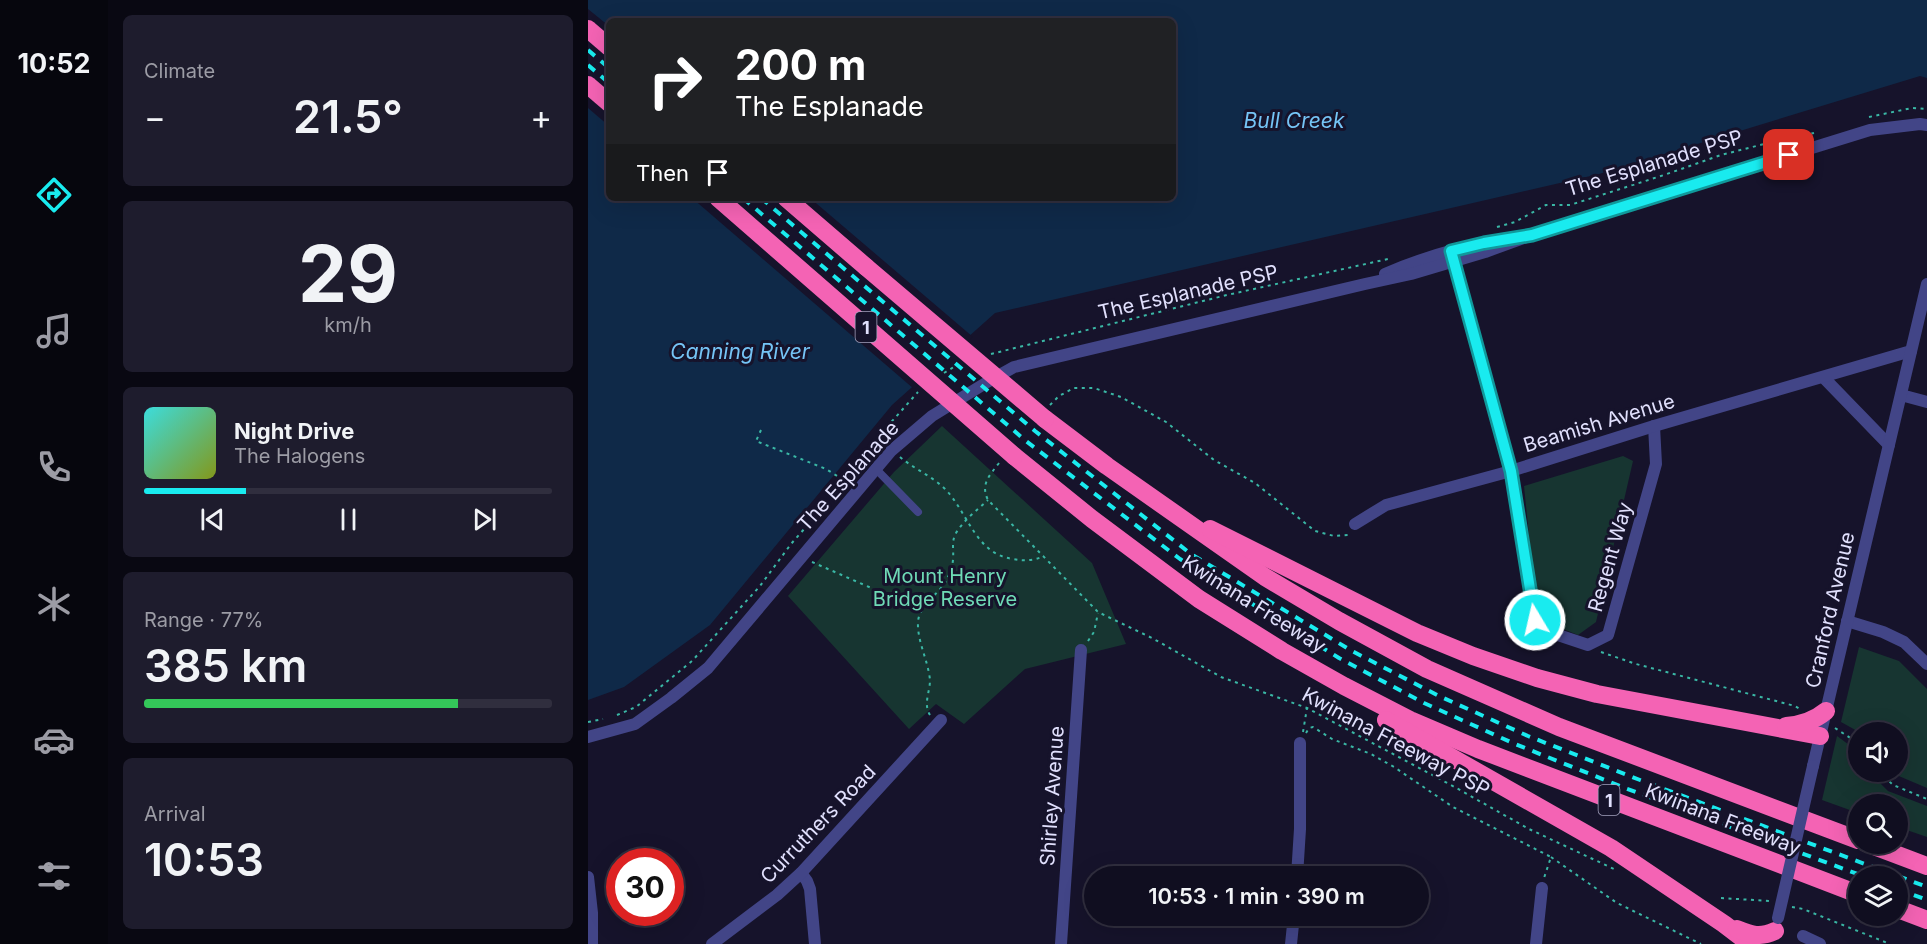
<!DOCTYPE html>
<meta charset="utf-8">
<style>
:root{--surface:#100e20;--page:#1e1c2d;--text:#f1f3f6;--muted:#9c9ca5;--line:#302e3e;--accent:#19ebef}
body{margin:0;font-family:Inter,sans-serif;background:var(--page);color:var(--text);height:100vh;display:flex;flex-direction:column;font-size:22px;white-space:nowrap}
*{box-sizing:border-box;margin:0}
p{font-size:20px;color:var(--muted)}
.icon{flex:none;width:33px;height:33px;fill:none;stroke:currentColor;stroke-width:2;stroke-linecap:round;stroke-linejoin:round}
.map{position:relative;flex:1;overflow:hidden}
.details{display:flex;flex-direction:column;gap:15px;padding:15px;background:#090812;width:480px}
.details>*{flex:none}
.top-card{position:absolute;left:18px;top:18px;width:570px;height:183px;border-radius:9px;box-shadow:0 6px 24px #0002,0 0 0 2px var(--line);background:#202124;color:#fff;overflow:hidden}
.fabs{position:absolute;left:1260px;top:722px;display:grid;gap:12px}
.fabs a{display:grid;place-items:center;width:60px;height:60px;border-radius:50%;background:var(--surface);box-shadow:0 6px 24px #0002,0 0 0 2px var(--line);font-size:30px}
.speed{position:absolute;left:18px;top:848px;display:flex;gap:12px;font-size:30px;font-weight:700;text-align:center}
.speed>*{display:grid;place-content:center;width:78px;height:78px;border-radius:50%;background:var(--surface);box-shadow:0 6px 24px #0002,0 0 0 2px var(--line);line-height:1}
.speed .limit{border:9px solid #d22;background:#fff;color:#111}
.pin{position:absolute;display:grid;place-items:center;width:51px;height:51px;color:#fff;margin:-26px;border-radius:12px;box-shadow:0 3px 9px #0006}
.me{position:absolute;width:66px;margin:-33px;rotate:351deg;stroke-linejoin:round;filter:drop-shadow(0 0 4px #0008)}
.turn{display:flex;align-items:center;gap:21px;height:126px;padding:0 30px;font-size:27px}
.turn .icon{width:78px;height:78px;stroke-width:2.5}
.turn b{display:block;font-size:42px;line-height:51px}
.then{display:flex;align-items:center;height:57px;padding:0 30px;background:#0003;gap:12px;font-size:22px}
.big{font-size:45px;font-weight:600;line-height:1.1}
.details .widget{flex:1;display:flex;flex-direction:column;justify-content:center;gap:9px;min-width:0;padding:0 21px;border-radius:9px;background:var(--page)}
.details .dial{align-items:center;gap:0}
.dial b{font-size:78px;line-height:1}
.song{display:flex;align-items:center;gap:18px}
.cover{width:72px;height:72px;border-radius:9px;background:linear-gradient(135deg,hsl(180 70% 55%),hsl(70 70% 35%))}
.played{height:6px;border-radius:3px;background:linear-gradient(90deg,var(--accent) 25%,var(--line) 25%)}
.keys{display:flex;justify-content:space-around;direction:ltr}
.heat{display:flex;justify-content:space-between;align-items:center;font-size:33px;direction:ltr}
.charge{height:9px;border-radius:4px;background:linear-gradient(90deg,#34c759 77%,var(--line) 0)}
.trip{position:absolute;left:496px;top:866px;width:345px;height:60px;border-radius:30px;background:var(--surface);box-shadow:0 6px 24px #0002,0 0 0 2px var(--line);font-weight:600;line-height:60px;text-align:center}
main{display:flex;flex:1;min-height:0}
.tab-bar{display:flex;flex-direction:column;width:108px;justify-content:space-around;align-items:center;background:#06060d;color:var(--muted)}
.tab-bar .icon{width:42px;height:42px}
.tab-bar .selected{color:var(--accent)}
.tab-bar b{font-size:27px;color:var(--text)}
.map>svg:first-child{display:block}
.green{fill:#173531}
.water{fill:#0f2948;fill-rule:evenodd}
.pier{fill:#16132b}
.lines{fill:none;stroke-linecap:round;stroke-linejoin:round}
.path{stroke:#3ab7a5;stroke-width:2;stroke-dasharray:3 4.5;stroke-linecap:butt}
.service{stroke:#424587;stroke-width:8}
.minor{stroke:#424587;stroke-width:12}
.tertiary{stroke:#424587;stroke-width:12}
.motorway{stroke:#f463b4;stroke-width:18}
.rail{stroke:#19ebef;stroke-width:4;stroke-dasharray:9 8;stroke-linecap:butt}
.tertiary-bridge{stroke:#424587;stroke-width:12}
.motorway-bridge{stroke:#f463b4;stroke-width:18}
.route-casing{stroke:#10999b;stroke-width:15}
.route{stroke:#19ebef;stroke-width:10}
.labels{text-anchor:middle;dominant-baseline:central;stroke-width:6;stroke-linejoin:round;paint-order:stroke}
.shield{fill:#16132b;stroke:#a4a2be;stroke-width:1.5}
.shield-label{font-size:18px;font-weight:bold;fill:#e1e0fd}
.street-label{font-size:20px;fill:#e1e0fd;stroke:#16132b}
.park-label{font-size:20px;fill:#6fdab6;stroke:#16132b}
.water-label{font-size:21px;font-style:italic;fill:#75c4f6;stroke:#16132b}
</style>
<main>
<nav class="tab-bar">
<b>10:52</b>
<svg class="icon selected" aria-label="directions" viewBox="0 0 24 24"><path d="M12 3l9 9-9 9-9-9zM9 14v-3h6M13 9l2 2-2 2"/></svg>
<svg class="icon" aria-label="music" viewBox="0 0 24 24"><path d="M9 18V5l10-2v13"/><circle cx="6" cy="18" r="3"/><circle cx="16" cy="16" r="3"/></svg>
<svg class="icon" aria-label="phone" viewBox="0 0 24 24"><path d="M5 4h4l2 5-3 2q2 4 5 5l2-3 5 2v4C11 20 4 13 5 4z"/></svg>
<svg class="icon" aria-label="climate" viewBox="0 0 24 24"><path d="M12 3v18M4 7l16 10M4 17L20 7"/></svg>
<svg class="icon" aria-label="car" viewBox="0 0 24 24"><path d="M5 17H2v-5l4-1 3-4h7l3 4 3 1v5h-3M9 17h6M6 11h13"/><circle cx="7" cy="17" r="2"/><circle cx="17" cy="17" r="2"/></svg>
<svg class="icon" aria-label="filters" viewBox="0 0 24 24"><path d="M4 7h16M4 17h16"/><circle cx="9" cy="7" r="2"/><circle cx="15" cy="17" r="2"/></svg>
</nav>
<section class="details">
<div class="widget"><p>Climate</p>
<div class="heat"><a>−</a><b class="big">21.5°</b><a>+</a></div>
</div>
<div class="widget dial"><b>29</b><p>km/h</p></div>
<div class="widget">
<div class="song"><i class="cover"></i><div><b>Night Drive</b><p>The Halogens</p></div></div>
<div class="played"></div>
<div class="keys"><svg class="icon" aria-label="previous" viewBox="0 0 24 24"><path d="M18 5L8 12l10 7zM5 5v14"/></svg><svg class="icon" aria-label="pause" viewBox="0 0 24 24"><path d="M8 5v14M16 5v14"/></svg><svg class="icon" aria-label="next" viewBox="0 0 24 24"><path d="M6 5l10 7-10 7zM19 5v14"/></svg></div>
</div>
<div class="widget"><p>Range · 77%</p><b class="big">385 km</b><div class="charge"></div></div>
<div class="widget"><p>Arrival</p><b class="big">10:53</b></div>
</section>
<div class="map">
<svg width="1339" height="944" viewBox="0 0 1339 944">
<rect width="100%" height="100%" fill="#16132b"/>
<g class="green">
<polygon points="354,426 504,563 538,644 437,669 376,724 348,704 321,729 200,596 306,472"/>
<polygon points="1035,456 1045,461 1008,622 990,635 960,623 948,605 936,486"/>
<polygon points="1271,647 1311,661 1339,689 1339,788 1299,771 1310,771 1310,732 1271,732 1253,722"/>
<path d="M1249,736C1266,749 1270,748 1270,771H1280L1300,791L1339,806V837L1310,827V804H1270V813L1234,800Z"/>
</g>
<path class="water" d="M0,0H1339V78L1332,76L1011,174L407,313L304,405L122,625L36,687L0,700ZM21,21H585V198H21Z"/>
<g class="pier">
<polygon points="0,9 21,26 21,126 0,108"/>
<polygon points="104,198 222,198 385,337 326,389"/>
</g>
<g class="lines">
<g class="path">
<polyline points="1281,117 1324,108 1339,109"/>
<polyline points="909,227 927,222 958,205 982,205 1076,175 1133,155 1184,142 1226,133"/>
<polyline points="403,354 639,295 800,259"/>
<polyline points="356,373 369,365"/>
<polyline points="462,405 471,396 486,388 506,388 533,397 578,422 626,460 667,483 727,531 746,536 760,535"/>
<polyline points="173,430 168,441 238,469 257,481"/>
<path d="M312,457C326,469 344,476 357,489C380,512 387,554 425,559C436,561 445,561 456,556"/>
<path d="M411,463C402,475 392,484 400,500L510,612L564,638L633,677L719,708L863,785L941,829L1026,869"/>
<polyline points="224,562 313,601 332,612"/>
<polyline points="500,641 506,632 510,613"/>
<polyline points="1013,652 1048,664 1207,706 1212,709"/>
<polyline points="29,715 48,707 104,661 172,586 203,544 246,495 290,437 330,392"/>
<path d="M342,715C335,704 342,692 342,680C340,660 329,641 330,622C331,605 350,595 358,581C361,576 365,565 365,559C366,549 363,542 368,533C376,520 389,510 400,500"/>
<polyline points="0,722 15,719"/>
<polyline points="1247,728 1270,743"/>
<polyline points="715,732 719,708"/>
<polyline points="718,733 721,728 725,727 744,739 783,754 806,767 865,807 963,857 956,878"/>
<polyline points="1291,771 1305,785 1339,799"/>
<polyline points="963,857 1029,903 1113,944"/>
<polyline points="1133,898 1181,901"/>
<polyline points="1204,907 1215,909 1302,944"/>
</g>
<polyline class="service" points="287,468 330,512"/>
<g class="minor">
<polyline points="863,252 923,471 947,620 958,631 1000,645 1020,635 1068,464 1066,426"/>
<polyline points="1236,378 1301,445"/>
<polyline points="1313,395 1339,402"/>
<polyline points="767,524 798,505 923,471 1066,426 1323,351"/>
<polyline points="1259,621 1295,632 1316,642 1339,664"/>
<polyline points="213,873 219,881 222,889 227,944"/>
<polyline points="709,876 712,829 712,743"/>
<polyline points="1215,936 1232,944"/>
<polyline points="124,944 189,895 213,873 353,720"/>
<polyline points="473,944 493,650"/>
<polyline points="703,944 706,915"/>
<polyline points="948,944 954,888"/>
</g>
<g class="tertiary">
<path d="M797,274C833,258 873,247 912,240"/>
<polyline points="0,737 47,724 83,698 120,668 303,451 344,416 401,381 426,367 777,284 823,274 897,252 944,235 1282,130 1332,124 1339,125"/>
<polyline points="1225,766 1339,284"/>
<polyline points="0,877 4,913 4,944"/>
</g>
<g class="motorway">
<polyline points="0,29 21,47"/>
<polyline points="0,85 21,103"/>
<polyline points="198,198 278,267"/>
<polyline points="457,419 519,466 677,577 751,621 839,669 971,727 1270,840"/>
<polyline points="426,456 504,519 611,599 694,651 756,686 822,720 890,749 1270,894"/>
<polyline points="622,529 829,633 885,656 949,678 1009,694 1232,736"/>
<polyline points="798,720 1023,848 1136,924 1162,944"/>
<path d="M1198,726C1213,725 1226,721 1238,711"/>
<polyline points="1278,843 1339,866"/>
<polyline points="1310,909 1339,920"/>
<path d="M1149,929C1164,935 1171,938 1187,931"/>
</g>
<g class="rail">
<polyline points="0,50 21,68"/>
<polyline points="0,65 21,83"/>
<polyline points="155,198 438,441 592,559 751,658 836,703 927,744 1037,788 1275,876"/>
<polyline points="173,198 447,431 603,554 764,651 851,696 940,736 1052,780 1309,876"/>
<polyline points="1310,876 1339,887"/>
<polyline points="1310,889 1339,900"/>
</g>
<polyline class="tertiary-bridge" points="1190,918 1225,766"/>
<g class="motorway-bridge">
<polyline points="130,198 426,456"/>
<polyline points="278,267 457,419"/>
</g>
</g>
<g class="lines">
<defs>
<polyline id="route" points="947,620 923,471 863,251 896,243 944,235 1201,155"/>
</defs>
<use href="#route" class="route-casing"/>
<use href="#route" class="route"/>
</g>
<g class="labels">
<g class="shield">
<rect x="267.5" y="312" width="21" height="30" rx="4.5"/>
<rect x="1010.5" y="785" width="21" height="30" rx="4.5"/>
</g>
<g class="shield-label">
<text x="278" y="327">1</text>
<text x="1021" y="800">1</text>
</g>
<g class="street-label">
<text transform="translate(1066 163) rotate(-17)">The Esplanade PSP</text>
<text transform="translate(600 292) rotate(-13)">The Esplanade PSP</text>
<text transform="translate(1011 423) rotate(-17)">Beamish Avenue</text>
<text transform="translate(260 476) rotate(-48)">The Esplanade</text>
<text transform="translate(1022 557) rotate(-74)">Regent Way</text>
<text transform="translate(666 604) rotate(32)">Kwinana Freeway</text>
<text transform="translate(1242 610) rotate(-77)">Cranford Avenue</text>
<text transform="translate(808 742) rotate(28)">Kwinana Freeway PSP</text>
<text transform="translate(464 796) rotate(-86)">Shirley Avenue</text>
<text transform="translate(1135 819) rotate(21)">Kwinana Freeway</text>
<text transform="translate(230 824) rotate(-46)">Curruthers Road</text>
</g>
<g class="park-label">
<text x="357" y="576">Mount Henry<tspan x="357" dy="23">Bridge Reserve</tspan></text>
</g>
<g class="water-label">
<text x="706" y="120">Bull Creek</text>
<text x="152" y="351">Canning River</text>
</g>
</g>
</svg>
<div class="fabs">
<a><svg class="icon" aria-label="sound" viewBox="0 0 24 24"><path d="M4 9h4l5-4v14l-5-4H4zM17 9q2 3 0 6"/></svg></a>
<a><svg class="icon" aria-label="search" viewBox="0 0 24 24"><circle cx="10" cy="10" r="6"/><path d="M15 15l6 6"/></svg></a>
<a><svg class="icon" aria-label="layers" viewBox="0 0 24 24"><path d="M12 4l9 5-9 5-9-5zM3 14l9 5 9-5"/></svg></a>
</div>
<div class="speed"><div class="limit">30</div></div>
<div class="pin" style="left:1201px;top:155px;background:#d93025"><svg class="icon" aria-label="arrive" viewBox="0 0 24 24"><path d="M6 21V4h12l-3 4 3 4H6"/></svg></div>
<svg class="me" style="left:947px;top:620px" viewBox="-20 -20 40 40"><circle r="17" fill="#19ebef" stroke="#fff" stroke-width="3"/><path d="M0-11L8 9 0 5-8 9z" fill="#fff"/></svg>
<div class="trip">10:53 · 1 min · 390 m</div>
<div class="top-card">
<div class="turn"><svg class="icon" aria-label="right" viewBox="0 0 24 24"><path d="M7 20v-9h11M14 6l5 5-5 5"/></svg><div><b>200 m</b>The Esplanade</div></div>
<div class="then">Then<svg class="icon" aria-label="arrive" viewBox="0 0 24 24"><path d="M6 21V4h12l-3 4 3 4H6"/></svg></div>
</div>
</div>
</main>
